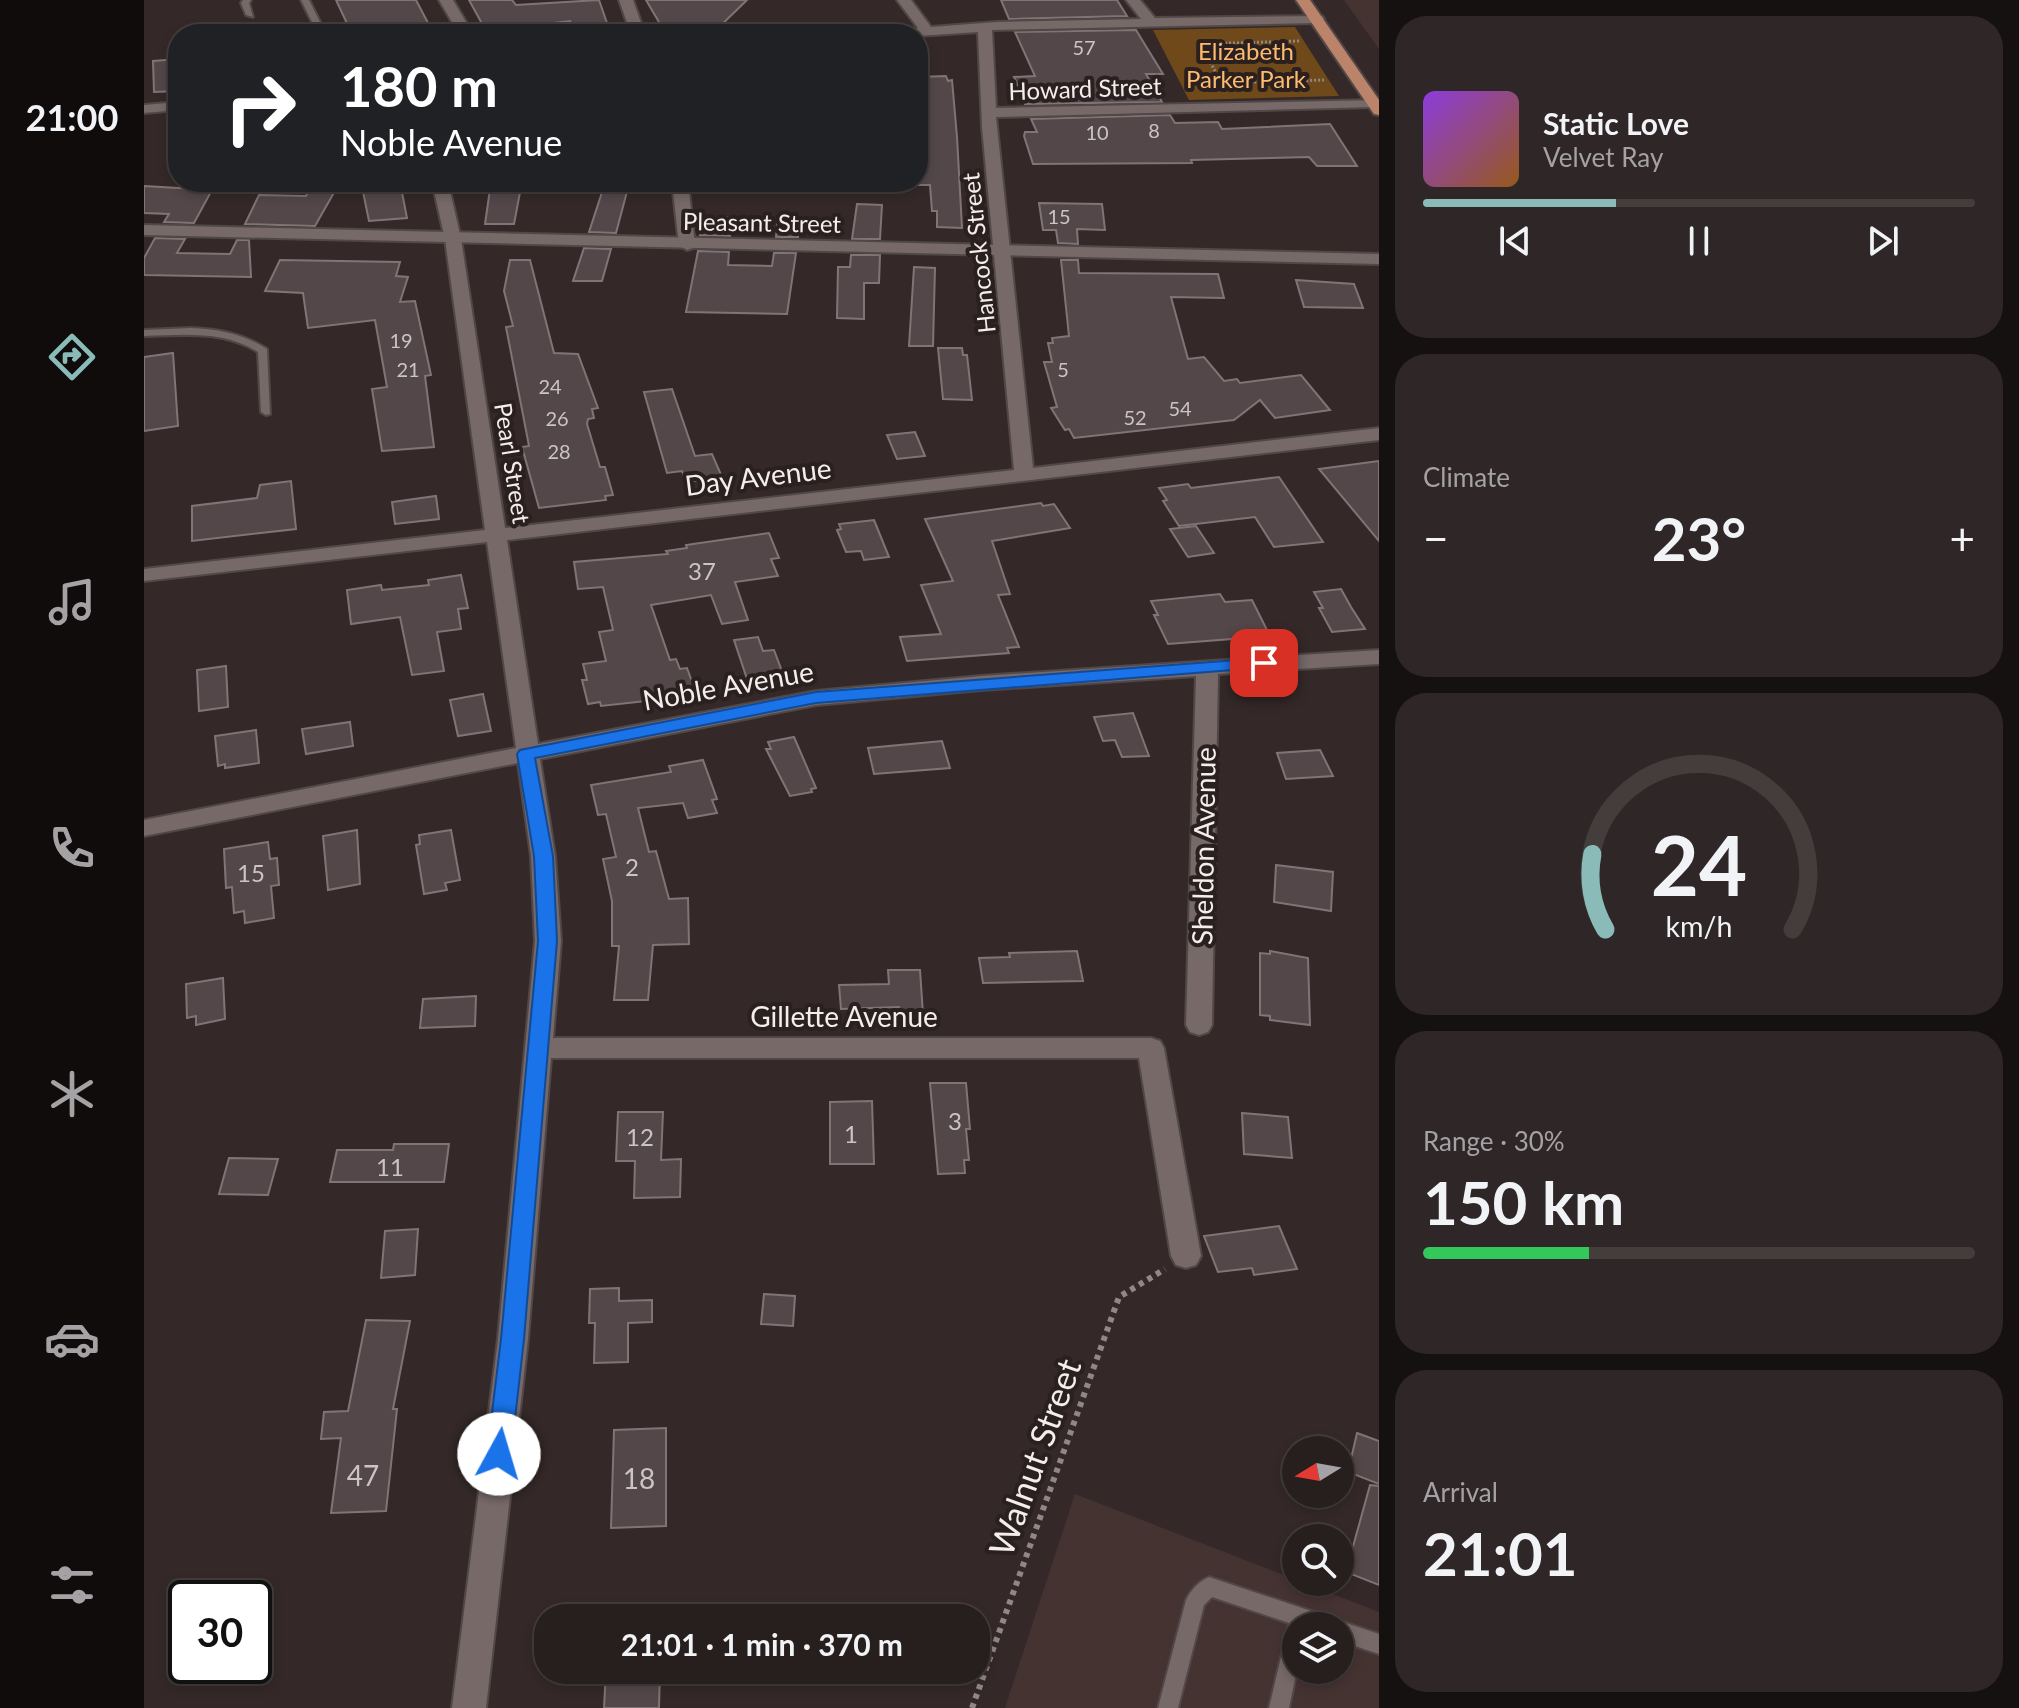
<!DOCTYPE html>
<meta charset="utf-8">
<style>
:root{--surface:#271f1e;--page:#2f2727;--text:#f1f3f6;--muted:#a4a2a4;--line:#433d3c;--accent:#8bbbb9}
body{margin:0;font-family:Lato,sans-serif;background:var(--page);color:var(--text);height:100vh;display:flex;flex-direction:column;font-size:30px;white-space:nowrap}
*{box-sizing:border-box;margin:0}
p{font-size:26px;color:var(--muted)}
.icon{flex:none;width:44px;height:44px;fill:none;stroke:currentColor;stroke-width:2;stroke-linecap:round;stroke-linejoin:round}
.map{position:relative;flex:1;overflow:hidden}
.sheet{display:flex;flex-direction:column;gap:16px;padding:16px;background:#151110;width:640px}
.sheet>*{flex:none}
.guide{position:absolute;left:24px;top:24px;width:760px;height:168px;border-radius:32px;box-shadow:0 4px 12px #0003,0 0 0 2px var(--line);background:#202124;color:#fff;overflow:hidden}
.needle{width:52px;rotate:259deg}
.fabs{position:absolute;left:1138px;top:1436px;display:grid;gap:16px}
.fabs a{display:grid;place-items:center;width:72px;height:72px;border-radius:50%;background:var(--surface);box-shadow:0 4px 12px #0003,0 0 0 2px var(--line);font-size:40px}
.speed{position:absolute;left:24px;top:1580px;display:flex;gap:16px;font-size:40px;font-weight:700;text-align:center}
.speed>*{display:grid;place-content:center;width:104px;height:104px;border-radius:50%;background:var(--surface);box-shadow:0 4px 12px #0003,0 0 0 2px var(--line);line-height:1}
.speed .limit{border:4px solid #111;border-radius:12px;background:#fff;color:#111}
.pin{position:absolute;display:grid;place-items:center;width:68px;height:68px;color:#fff;margin:-34px;border-radius:16px;box-shadow:0 4px 12px #0006}
.me{position:absolute;width:88px;margin:-44px;rotate:6deg;stroke-linejoin:round;filter:drop-shadow(0 0 6px #0008)}
.turn{display:flex;align-items:center;gap:28px;height:168px;padding:0 40px;font-size:36px}
.turn .icon{width:104px;height:104px;stroke-width:2.5}
.turn b{display:block;font-size:56px;line-height:68px}
.big{font-size:60px;font-weight:700;line-height:1.1}
.sheet .tile{flex:1;display:flex;flex-direction:column;justify-content:center;gap:12px;min-width:0;padding:0 28px;border-radius:32px;background:var(--page)}
.sheet .dial{align-items:center;gap:0}
.dial svg{height:208px;overflow:visible;fill:none;stroke:var(--line);stroke-width:7;stroke-linecap:round;text-anchor:middle}
.dial text{fill:var(--text);stroke:none}
.song{display:flex;align-items:center;gap:24px}
.cover{width:96px;height:96px;border-radius:12px;background:linear-gradient(135deg,hsl(270 70% 55%),hsl(30 70% 35%))}
.played{height:8px;border-radius:4px;background:linear-gradient(90deg,var(--accent) 35%,var(--line) 35%)}
.keys{display:flex;justify-content:space-around;direction:ltr}
.heat{display:flex;justify-content:space-between;align-items:center;font-size:44px;direction:ltr}
.charge{height:12px;border-radius:6px;background:linear-gradient(90deg,#34c759 30%,var(--line) 0)}
.trip{position:absolute;left:390px;top:1604px;width:456px;height:80px;border-radius:32px;background:var(--surface);box-shadow:0 4px 12px #0003,0 0 0 2px var(--line);font-weight:700;line-height:80px;text-align:center}
main{display:flex;flex:1;min-height:0}
.dock{display:flex;flex-direction:column;width:144px;justify-content:space-around;align-items:center;background:#100c0c;color:var(--muted)}
.dock .icon{width:56px;height:56px}
.dock .current{color:var(--accent)}
.dock b{font-size:36px;color:var(--text)}
.map>svg:first-child{display:block}
.built{fill:#453332;fill-rule:evenodd}
.green{fill:#6f4919}
.building{fill:#53474a;stroke:#817477;stroke-width:2}
.lines{fill:none;stroke-linecap:round;stroke-linejoin:round}
.service-casing{stroke:#504746;stroke-width:4}
.minor-casing{stroke:#504746;stroke-width:4}
.tertiary-casing{stroke:#504746;stroke-width:4}
.trunk-casing{stroke:#504746;stroke-width:4}
.path-far1{stroke:#918787;stroke-width:3;stroke-dasharray:2 2;stroke-linecap:butt}
.path{stroke:#918787;stroke-width:6;stroke-dasharray:5 5;stroke-linecap:butt}
.service{fill:#766968;fill-rule:evenodd}
.minor{fill:#766968;fill-rule:evenodd}
.tertiary{fill:#766968;fill-rule:evenodd}
.trunk{fill:#bb846a;fill-rule:evenodd}
.route{fill:#1a73e8;stroke:#114b97;stroke-width:2}
.labels{text-anchor:middle;dominant-baseline:central;stroke-width:8;stroke-linejoin:round;paint-order:stroke}
.far-number-label{font-size:20px;fill:#ccc4c4}
.far-park-label{font-size:24px;fill:#febb6f;stroke:#2a201f}
.far-street-label{font-size:24px;fill:#f5eded;stroke:#2a201f}
.number-label{font-size:24px;fill:#ccc4c4}
.street-label{font-size:28px;fill:#f5eded;stroke:#2a201f}
.near-number-label{font-size:28px;fill:#ccc4c4}
.near-street-label{font-size:34px;fill:#f5eded;stroke:#2a201f}
</style>
<main>
<nav class="dock">
<b>21:00</b>
<svg class="icon current" aria-label="directions" viewBox="0 0 24 24"><path d="M12 3l9 9-9 9-9-9zM9 14v-3h6M13 9l2 2-2 2"/></svg>
<svg class="icon" aria-label="music" viewBox="0 0 24 24"><path d="M9 18V5l10-2v13"/><circle cx="6" cy="18" r="3"/><circle cx="16" cy="16" r="3"/></svg>
<svg class="icon" aria-label="phone" viewBox="0 0 24 24"><path d="M5 4h4l2 5-3 2q2 4 5 5l2-3 5 2v4C11 20 4 13 5 4z"/></svg>
<svg class="icon" aria-label="climate" viewBox="0 0 24 24"><path d="M12 3v18M4 7l16 10M4 17L20 7"/></svg>
<svg class="icon" aria-label="car" viewBox="0 0 24 24"><path d="M5 17H2v-5l4-1 3-4h7l3 4 3 1v5h-3M9 17h6M6 11h13"/><circle cx="7" cy="17" r="2"/><circle cx="17" cy="17" r="2"/></svg>
<svg class="icon" aria-label="filters" viewBox="0 0 24 24"><path d="M4 7h16M4 17h16"/><circle cx="9" cy="7" r="2"/><circle cx="15" cy="17" r="2"/></svg>
</nav>
<div class="map">
<svg width="1235" height="1708" viewBox="0 0 1235 1708">
<rect width="100%" height="100%" fill="#342928"/>
<g class="built">
<polygon points="1200,0 1235,0 1235,49"/>
<path d="M931,1494L1235,1612V1708H861ZM1152,1626H1196V1670H1152Z"/>
</g>
<polygon class="green" points="1151,27 1195,96 1045,100 1009,30"/>
<g class="building">
<polygon points="192,0 272,0 284,23 207,32"/>
<polygon points="325,0 368,0 372,5 455,0 463,23 435,25 428,25 426,21 342,31"/>
<polygon points="502,0 603,0 568,34 522,34"/>
<polygon points="857,0 973,0 983,16 865,19"/>
<polygon points="992,30 1019,74 1002,74 1018,102 881,104 870,77 891,76 871,32"/>
<polygon points="34,59 34,91 10,92 9,61"/>
<polygon points="802,76 804,81 808,80 813,137 818,228 793,227 793,211 788,211 786,185 774,185 774,77"/>
<polygon points="1026,115 1031,123 1074,122 1078,129 1186,124 1213,166 1173,166 1165,157 1047,160 1048,163 889,164 880,136 881,132 893,132 887,119"/>
<polygon points="168,182 196,182 171,226 101,224 115,195 162,196"/>
<polygon points="217,182 256,182 263,218 225,221"/>
<polygon points="347,182 378,182 370,224 341,224"/>
<polygon points="461,183 485,184 472,233 445,232"/>
<polygon points="0,186 68,190 50,223 20,222 25,214 0,213"/>
<polygon points="895,203 958,204 961,230 933,229 934,244 914,243 912,230 899,230"/>
<polygon points="713,204 738,205 736,239 708,239"/>
<polygon points="564,217 588,217 586,236 556,235 556,225 563,225"/>
<polygon points="634,219 655,219 654,237 632,237"/>
<polygon points="11,238 41,239 33,253 86,254 93,240 105,240 107,277 0,275 0,258"/>
<polygon points="440,248 467,249 458,281 429,281"/>
<polygon points="554,251 585,252 584,265 628,266 630,253 652,253 643,314 542,312"/>
<polygon points="707,255 736,255 735,283 720,283 720,319 693,318 694,267 706,267"/>
<polygon points="136,260 256,262 252,276 264,277 256,302 271,301 287,375 281,376 290,447 238,451 228,389 243,387 231,320 164,328 159,293 121,291"/>
<polygon points="366,260 386,260 410,353 434,354 454,408 448,409 450,418 444,419 443,424 456,467 461,467 469,495 461,496 462,500 395,508 378,447 385,446 362,327 369,326 360,291"/>
<polygon points="917,260 934,260 935,273 1074,274 1080,298 1027,297 1044,359 1060,357 1080,381 1093,379 1096,383 1157,375 1186,410 1131,418 1116,400 1090,420 930,438 925,429 921,430 907,408 913,407 900,362 908,362 904,343 909,343 908,338 925,336"/>
<polygon points="770,267 791,268 789,346 765,346"/>
<polygon points="1152,280 1210,284 1219,308 1160,307"/>
<polygon points="794,348 818,348 819,355 823,355 828,400 799,399"/>
<polygon points="29,353 34,426 0,431 0,357"/>
<polygon points="528,389 551,456 568,454 578,477 542,482 538,471 523,473 500,392"/>
<polygon points="771,432 781,456 753,459 743,435"/>
<polygon points="1235,461 1235,541 1175,469"/>
<polygon points="1135,477 1179,542 1130,547 1111,517 1035,526 1019,501 1023,500 1015,488 1044,484 1047,488"/>
<polygon points="147,481 152,529 48,541 48,506 113,498 116,485"/>
<polygon points="292,496 295,519 251,524 248,502"/>
<polygon points="897,503 899,506 910,504 926,528 848,541 866,594 854,595 875,647 863,648 865,653 763,661 756,637 797,634 777,585 809,581 781,519"/>
<polygon points="730,520 745,557 720,560 717,551 702,552 693,530 697,529 695,524"/>
<polygon points="1052,526 1070,553 1044,557 1026,529"/>
<polygon points="625,533 635,558 627,559 634,576 591,582 604,620 578,624 567,595 507,605 526,660 532,659 536,669 543,668 551,690 547,690 549,696 457,706 456,702 444,704 438,680 443,680 439,664 462,661 455,632 469,630 459,587 434,589 430,562 524,554 522,551 543,548 542,545"/>
<polygon points="317,575 324,608 314,609 317,629 293,632 300,671 268,675 256,617 207,624 203,590 237,585 238,590 285,585 284,580"/>
<polygon points="1197,589 1207,607 1221,629 1188,632 1175,608 1179,608 1170,592"/>
<polygon points="1076,594 1081,602 1108,600 1126,636 1024,644 1010,615 1014,615 1007,601"/>
<polygon points="614,637 619,651 630,650 639,674 603,679 590,640"/>
<polygon points="82,666 84,707 55,711 53,670"/>
<polygon points="339,694 347,731 314,736 306,700"/>
<polygon points="989,713 1005,756 978,757 971,740 959,741 950,717"/>
<polygon points="206,722 209,746 162,754 158,729"/>
<polygon points="112,730 115,763 81,768 81,764 74,766 71,736"/>
<polygon points="650,737 672,788 667,789 668,792 646,796 622,749 627,749 624,742"/>
<polygon points="798,741 806,768 730,774 724,748"/>
<polygon points="1176,750 1189,776 1142,779 1133,753"/>
<polygon points="559,760 573,799 568,800 573,813 544,818 539,803 494,808 505,852 512,851 525,899 544,898 545,944 509,945 504,1000 470,1000 475,946 468,946 468,901 459,859 472,857 462,814 454,815 447,785 527,772 525,766"/>
<polygon points="213,830 216,884 184,890 179,836"/>
<polygon points="307,830 316,880 301,883 303,890 280,894 272,845 276,844 275,835"/>
<polygon points="124,842 126,859 133,858 135,885 127,886 130,918 101,923 100,911 90,913 88,887 82,888 80,849"/>
<polygon points="1132,865 1189,872 1187,911 1130,902"/>
<polygon points="933,951 939,981 839,983 835,958 866,957 865,953"/>
<polygon points="1126,951 1164,958 1166,1025 1126,1020 1126,1016 1116,1015 1116,953 1126,954"/>
<polygon points="744,970 776,970 779,1014 756,1014 755,1007 697,1009 695,985 745,984"/>
<polygon points="79,978 81,1019 52,1025 52,1016 43,1018 42,984"/>
<polygon points="332,996 331,1026 276,1028 279,999"/>
<polygon points="786,1083 822,1083 826,1129 822,1129 825,1160 820,1160 821,1173 794,1174"/>
<polygon points="728,1101 730,1164 686,1164 686,1102"/>
<polygon points="474,1112 519,1112 517,1160 537,1159 536,1197 490,1198 491,1161 472,1161"/>
<polygon points="1098,1113 1144,1117 1148,1158 1100,1154"/>
<polygon points="250,1144 305,1144 300,1182 186,1182 193,1150 249,1150"/>
<polygon points="85,1158 134,1159 124,1195 75,1194"/>
<polygon points="1135,1226 1153,1269 1110,1275 1108,1268 1074,1272 1060,1236"/>
<polygon points="274,1229 271,1275 237,1278 241,1231"/>
<polygon points="475,1288 475,1301 508,1300 508,1322 484,1323 484,1362 450,1363 451,1323 445,1323 446,1289"/>
<polygon points="620,1294 651,1296 649,1326 617,1324"/>
<polygon points="222,1320 266,1321 249,1409 253,1409 242,1511 187,1513 197,1438 177,1439 180,1412 204,1411"/>
<polygon points="522,1428 522,1526 467,1528 470,1430"/>
<polygon points="1213,1433 1235,1441 1235,1484 1204,1472"/>
<polygon points="1226,1485 1235,1486 1235,1585 1202,1572"/>
<polygon points="462,1670 516,1670 515,1708 460,1708"/>
</g>
<g class="lines">
<defs>
<g id="service">
<polygon points="99,0 107,0 105,3 109,17 102,15 97,3"/>
<polygon points="157,0 165,0 182,34 174,34"/>
<path d="M47,328C75,329 99,334 123,349L126,414L122,415L117,412L114,352C79,330 40,335 0,336V330Z"/>
<path d="M1065,1577L1182,1616L1189,1619L1191,1623L1196,1621L1235,1634V1654L1196,1641V1626H1152L1153,1670L1145,1708H1125L1145,1623L1068,1597L1060,1605L1034,1708H1014L1042,1600C1047,1590 1055,1581 1065,1577Z"/>
</g>
<g id="minor">
<polygon points="295,0 309,0 329,34 315,34"/>
<polygon points="475,0 489,0 501,34 487,34"/>
<polygon points="753,0 767,0 787,27 853,22 997,19 982,0 996,0 1011,18 1178,16 1180,19 1173,23 848,30 852,108 1235,100 1235,106 1230,107 852,117 889,468 1235,428 1235,440 363,540 394,744 672,691 837,676 1235,650 1235,664 1074,674 1068,1025 1064,1032 1055,1035 1046,1032 1042,1025 1052,676 837,690 672,705 396,759 411,856 417,941 409,1038 1007,1038 1016,1041 1020,1048 1057,1256 1052,1265 1042,1268 1032,1265 1027,1256 995,1058 407,1058 384,1339 342,1708 308,1708 354,1339 391,941 387,856 374,763 0,836 0,820 372,748 343,542 0,581 0,569 341,530 301,239 288,182 304,182 317,239 361,528 870,470 838,127 834,32 774,36 743,34 750,30 774,28"/>
<polygon points="34,102 34,110 0,113 0,105"/>
<polygon points="528,182 544,182 551,245 549,248 543,250 535,245"/>
</g>
<polygon id="tertiary" points="0,225 1235,254 1235,264 0,235"/>
<polygon id="trunk" points="1152,0 1166,0 1235,100 1235,115 1230,114"/>
</defs>
<use href="#service" class="service-casing"/>
<use href="#minor" class="minor-casing"/>
<use href="#tertiary" class="tertiary-casing"/>
<use href="#trunk" class="trunk-casing"/>
<polyline class="path-far1" points="1155,41 1056,44 1078,83 1180,80"/>
<polyline class="path" points="828,1708 975,1297 1021,1269"/>
<use href="#service" class="service"/>
<use href="#minor" class="minor"/>
<use href="#tertiary" class="tertiary"/>
<use href="#trunk" class="trunk"/>
</g>
<polygon class="route" points="1120,658 1129,663 1126,667 672,703 391,758 409,856 413,941 380,1339 367,1454 364,1462 355,1465 347,1462 343,1454 357,1339 394,941 390,856 373,754 376,750 672,692"/>
<g class="labels">
<g class="far-number-label">
<text x="940" y="47">57</text>
<text x="1010" y="130">8</text>
<text x="953" y="132">10</text>
<text x="915" y="216">15</text>
<text x="257" y="340">19</text>
<text x="264" y="369">21</text>
<text x="919" y="369">5</text>
<text x="406" y="386">24</text>
<text x="1036" y="408">54</text>
<text x="991" y="417">52</text>
<text x="413" y="418">26</text>
<text x="415" y="451">28</text>
</g>
<g class="far-park-label">
<text x="1102" y="50">Elizabeth<tspan x="1102" dy="28">Parker Park</tspan></text>
</g>
<g class="far-street-label">
<text transform="translate(941 88) rotate(-2)">Howard Street</text>
<text transform="translate(618 222) rotate(1)">Pleasant Street</text>
<text transform="translate(834 253) rotate(-96)">Hancock Street</text>
<text transform="translate(369 463) rotate(81)">Pearl Street</text>
</g>
<g class="number-label">
<text x="558" y="570">37</text>
<text x="488" y="866">2</text>
<text x="107" y="872">15</text>
<text x="811" y="1120">3</text>
<text x="707" y="1133">1</text>
<text x="496" y="1136">12</text>
<text x="246" y="1166">11</text>
</g>
<g class="street-label">
<text transform="translate(614 476) rotate(-7)">Day Avenue</text>
<text transform="translate(584 685) rotate(-10)">Noble Avenue</text>
<text transform="translate(1059 846) rotate(-89)">Sheldon Avenue</text>
<text x="700" y="1016">Gillette Avenue</text>
</g>
<g class="near-number-label">
<text x="219" y="1475">47</text>
<text x="495" y="1478">18</text>
</g>
<g class="near-street-label">
<text transform="translate(890 1457) rotate(-70)">Walnut Street</text>
</g>
</g>
</svg>
<div class="fabs">
<a><svg class="needle" viewBox="-14 -14 28 28"><path d="M0-13l5 13h-10z" fill="#e53935"/><path d="M0 13l5-13h-10z" fill="#a4a2a4"/></svg></a>
<a><svg class="icon" aria-label="search" viewBox="0 0 24 24"><circle cx="10" cy="10" r="6"/><path d="M15 15l6 6"/></svg></a>
<a><svg class="icon" aria-label="layers" viewBox="0 0 24 24"><path d="M12 4l9 5-9 5-9-5zM3 14l9 5 9-5"/></svg></a>
</div>
<div class="speed"><div class="limit">30</div></div>
<div class="pin" style="left:1120px;top:663px;background:#d93025"><svg class="icon" aria-label="arrive" viewBox="0 0 24 24"><path d="M6 21V4h12l-3 4 3 4H6"/></svg></div>
<svg class="me" style="left:355px;top:1454px" viewBox="-20 -20 40 40"><circle r="19" fill="#fff"/><path d="M0-13L10 11 0 6-10 11z" fill="#1a73e8"/></svg>
<div class="trip">21:01 · 1 min · 370 m</div>
<div class="guide">
<div class="turn"><svg class="icon" aria-label="right" viewBox="0 0 24 24"><path d="M7 20v-9h11M14 6l5 5-5 5"/></svg><div><b>180 m</b>Noble Avenue</div></div>
</div>
</div>
<section class="sheet">
<div class="tile">
<div class="song"><i class="cover"></i><div><b>Static Love</b><p>Velvet Ray</p></div></div>
<div class="played"></div>
<div class="keys"><svg class="icon" aria-label="previous" viewBox="0 0 24 24"><path d="M18 5L8 12l10 7zM5 5v14"/></svg><svg class="icon" aria-label="pause" viewBox="0 0 24 24"><path d="M8 5v14M16 5v14"/></svg><svg class="icon" aria-label="next" viewBox="0 0 24 24"><path d="M6 5l10 7-10 7zM19 5v14"/></svg></div>
</div>
<div class="tile"><p>Climate</p>
<div class="heat"><a>−</a><b class="big">23°</b><a>+</a></div>
</div>
<div class="tile dial"><svg viewBox="0 0 100 80">
<path d="M14 69A42 42 0 1 1 86 69"/>
<path d="M14 69A42 42 0 0 1 9 40" stroke="#8bbbb9"/>
<text x="50" y="56" font-size="32" font-weight="700">24</text>
<text x="50" y="72" font-size="11">km/h</text>
</svg></div>
<div class="tile"><p>Range · 30%</p><b class="big">150 km</b><div class="charge"></div></div>
<div class="tile"><p>Arrival</p><b class="big">21:01</b></div>
</section>
</main>
